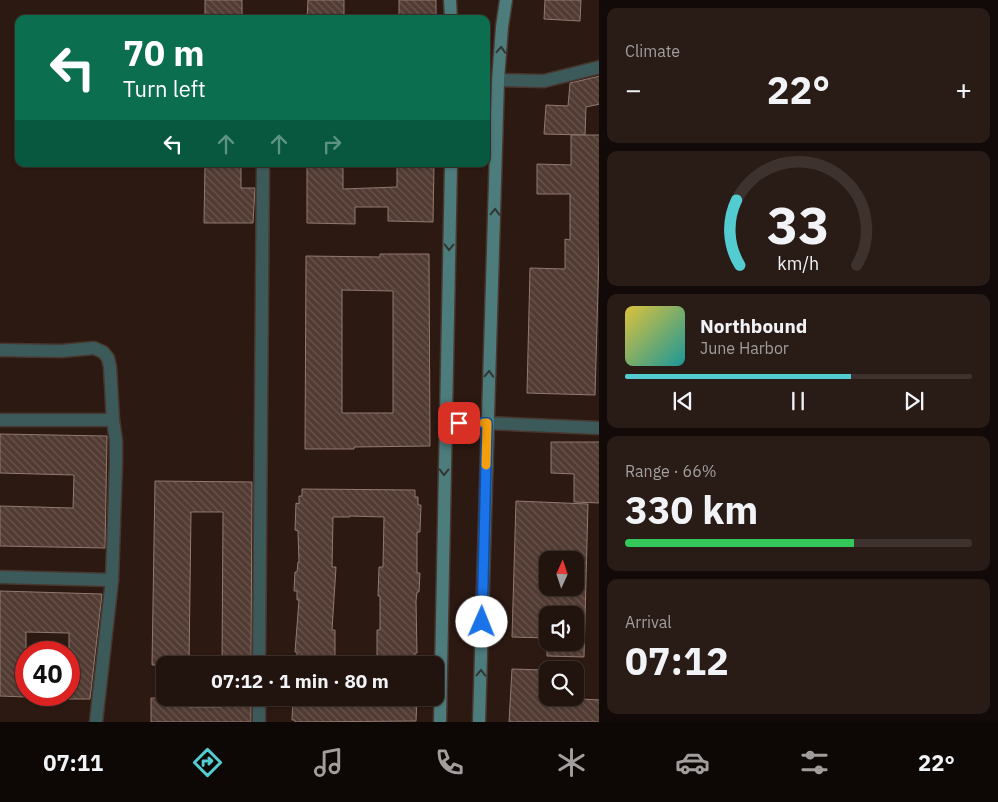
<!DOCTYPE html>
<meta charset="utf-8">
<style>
:root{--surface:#21130e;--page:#291c17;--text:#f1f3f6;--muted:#a29e9e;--line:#3e322e;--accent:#52ccd0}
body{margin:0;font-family:"IBM Plex Sans",sans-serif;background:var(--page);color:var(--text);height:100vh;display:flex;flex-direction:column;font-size:19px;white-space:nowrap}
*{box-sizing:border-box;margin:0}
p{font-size:16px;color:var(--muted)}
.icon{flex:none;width:28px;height:28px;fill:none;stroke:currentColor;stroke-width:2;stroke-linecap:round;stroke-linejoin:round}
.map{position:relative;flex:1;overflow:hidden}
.details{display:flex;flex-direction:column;gap:8px;padding:8px;background:#120a08;width:399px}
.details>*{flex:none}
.banner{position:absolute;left:15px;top:15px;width:475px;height:152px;border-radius:10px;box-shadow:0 1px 4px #0004,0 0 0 1px var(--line);background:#0b6e4f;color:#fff;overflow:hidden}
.needle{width:32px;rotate:3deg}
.tools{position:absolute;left:539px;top:551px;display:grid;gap:10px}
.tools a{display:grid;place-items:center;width:45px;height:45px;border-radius:10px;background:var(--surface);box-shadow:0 1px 4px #0004,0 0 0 1px var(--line);font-size:25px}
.speed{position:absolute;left:15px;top:641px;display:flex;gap:10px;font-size:25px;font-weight:700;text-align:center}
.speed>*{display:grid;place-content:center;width:65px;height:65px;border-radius:50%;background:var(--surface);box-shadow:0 1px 4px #0004,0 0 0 1px var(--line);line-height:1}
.speed .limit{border:8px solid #d22;background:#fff;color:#111}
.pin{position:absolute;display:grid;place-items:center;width:42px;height:42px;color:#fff;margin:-21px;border-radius:10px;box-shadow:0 2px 8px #0006}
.me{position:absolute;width:55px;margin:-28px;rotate:1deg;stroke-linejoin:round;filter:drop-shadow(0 0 4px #0008)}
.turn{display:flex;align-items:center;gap:18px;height:105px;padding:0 25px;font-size:22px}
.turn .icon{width:65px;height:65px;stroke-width:2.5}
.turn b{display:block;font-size:35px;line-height:42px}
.lanes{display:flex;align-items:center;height:48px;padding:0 25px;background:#0003;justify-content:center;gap:25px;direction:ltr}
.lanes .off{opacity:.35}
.big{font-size:38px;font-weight:700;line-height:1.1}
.details .widget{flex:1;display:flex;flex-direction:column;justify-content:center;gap:8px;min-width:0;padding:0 18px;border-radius:10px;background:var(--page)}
.details .dial{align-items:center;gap:0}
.dial svg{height:130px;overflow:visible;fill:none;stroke:var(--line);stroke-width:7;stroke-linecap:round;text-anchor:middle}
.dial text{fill:var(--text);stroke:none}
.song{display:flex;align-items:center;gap:15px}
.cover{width:60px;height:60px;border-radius:8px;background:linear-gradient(135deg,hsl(50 70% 55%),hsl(180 70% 35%))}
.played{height:5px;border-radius:2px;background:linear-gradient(90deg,var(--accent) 65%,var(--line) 65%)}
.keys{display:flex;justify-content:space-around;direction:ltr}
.heat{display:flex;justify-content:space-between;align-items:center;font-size:28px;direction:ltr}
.charge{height:8px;border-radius:4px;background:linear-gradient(90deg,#34c759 66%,var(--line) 0)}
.trip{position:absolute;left:156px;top:656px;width:288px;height:50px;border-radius:10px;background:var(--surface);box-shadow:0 1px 4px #0004,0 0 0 1px var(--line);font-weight:700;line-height:50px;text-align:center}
.menu{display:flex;height:80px;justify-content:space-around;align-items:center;background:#0d0806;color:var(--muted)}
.menu .icon{width:35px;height:35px}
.menu .current{color:var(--accent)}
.menu b{font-size:22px;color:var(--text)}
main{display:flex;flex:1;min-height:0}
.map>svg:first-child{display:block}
.building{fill:url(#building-back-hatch);stroke:#917970;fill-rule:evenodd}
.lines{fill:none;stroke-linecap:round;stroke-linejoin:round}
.street-casing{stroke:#48362f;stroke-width:15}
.secondary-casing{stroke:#48362f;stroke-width:15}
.street{stroke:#3d5a5b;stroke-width:12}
.secondary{stroke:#4d7c7d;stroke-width:12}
.oneway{stroke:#313632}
.route-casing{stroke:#114b97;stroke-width:12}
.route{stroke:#1a73e8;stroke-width:9}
.slow{stroke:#f59e0b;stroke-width:9}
</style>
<main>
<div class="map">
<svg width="600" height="722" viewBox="0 0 600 722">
<defs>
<pattern id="building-back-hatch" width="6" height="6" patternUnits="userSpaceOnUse" patternTransform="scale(1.25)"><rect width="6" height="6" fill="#513b33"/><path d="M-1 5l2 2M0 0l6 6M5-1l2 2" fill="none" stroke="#6a564f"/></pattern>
</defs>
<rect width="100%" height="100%" fill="#2c1912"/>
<g class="building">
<rect x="205" y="0" width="37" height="19"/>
<polygon points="308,0 344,0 344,19 307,19"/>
<rect x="399" y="0" width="37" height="19"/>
<polygon points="545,0 581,0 580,21 544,19"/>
<polygon points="600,76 600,104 586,107 585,135 544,134 546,105 568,106 570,83"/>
<polygon points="571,135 600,135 600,218 595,395 527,393 530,268 565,269 565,239 570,240 570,194 537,194 537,164 571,165"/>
<polygon points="205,164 241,164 241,188 255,188 253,223 204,223"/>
<polygon points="307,164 343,164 343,189 397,187 397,164 434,164 433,222 388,221 388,207 355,207 355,224 307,223"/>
<path d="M380,254H429L430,446L354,447V449H305L306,256L380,257ZM342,290L393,291V413H342Z"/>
<polygon points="0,434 107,436 105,548 0,546 0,506 73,508 74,475 0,473"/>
<polygon points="551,442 600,442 600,503 574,502 574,474 551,473"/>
<polygon points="155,481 252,482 251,665 222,665 223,512 191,512 189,665 152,665"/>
<polygon points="302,489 415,490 415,497 418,497 418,505 421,505 420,532 417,532 417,573 420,573 419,592 417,592 416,601 417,653 415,653 415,660 412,660 412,665 381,665 381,663 379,663 379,656 377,656 377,630 380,630 380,596 378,596 379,567 383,567 384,517 350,516 350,517 333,517 332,567 336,567 332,630 335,630 335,657 332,656 332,663 330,663 330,665 299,665 299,659 297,659 297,652 295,652 299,600 297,600 297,591 294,591 295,572 297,572 298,562 299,562 298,531 295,530 296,503 299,504 299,496 302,496"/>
<path d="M516,501L588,504L584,657L547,656V638L512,637ZM548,560H575V588H548ZM548,615H575V642H548Z"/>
<polygon points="0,591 102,594 90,699 69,699 69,633 26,632 26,697 0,696"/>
<polygon points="512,669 544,670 543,697 600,700 600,722 509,722"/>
<polygon points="151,698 189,698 189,707 221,707 221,698 251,698 251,722 151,722"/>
<polygon points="293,698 329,698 329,702 361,703 380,702 380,698 417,698 416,721 295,722 295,720 292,720"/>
</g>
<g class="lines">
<defs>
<g id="street">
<polyline points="498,80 544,81 600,67"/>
<polyline points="0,350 61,351 94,348 103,352 108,358 110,367 113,420 116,441 116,463 112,580 96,722"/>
<polyline points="0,420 113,420"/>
<polyline points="445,423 487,423 600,428"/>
<polyline points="0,577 112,580"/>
<polyline points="259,665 263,164"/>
<polyline points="259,722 259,698"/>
</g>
<g id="secondary">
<polyline points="450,0 451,19"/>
<polyline points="440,722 451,164"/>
<polyline points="479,722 498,80 502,27 506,0"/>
</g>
</defs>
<use href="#street" class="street-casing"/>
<use href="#secondary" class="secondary-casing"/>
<use href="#street" class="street"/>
<use href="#secondary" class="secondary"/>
</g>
<defs><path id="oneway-chevron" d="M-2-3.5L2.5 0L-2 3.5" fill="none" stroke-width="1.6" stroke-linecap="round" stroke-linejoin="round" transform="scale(1.25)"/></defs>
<g class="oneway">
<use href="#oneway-chevron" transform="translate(501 50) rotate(-86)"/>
<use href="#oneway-chevron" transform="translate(495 212) rotate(-88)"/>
<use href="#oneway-chevron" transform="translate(449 247) rotate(91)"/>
<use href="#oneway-chevron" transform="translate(489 374) rotate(-88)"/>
<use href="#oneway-chevron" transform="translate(444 472) rotate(91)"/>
<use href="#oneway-chevron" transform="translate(481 673) rotate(-88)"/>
</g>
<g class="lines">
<defs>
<polyline id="route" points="459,423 487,423 482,622"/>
</defs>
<use href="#route" class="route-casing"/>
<use href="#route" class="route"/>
<polyline class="slow" points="484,423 487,423 486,465"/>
</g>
</svg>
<div class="tools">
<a><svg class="needle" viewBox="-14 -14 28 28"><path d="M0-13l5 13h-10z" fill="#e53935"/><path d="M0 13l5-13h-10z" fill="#a29e9e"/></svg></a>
<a><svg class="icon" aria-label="sound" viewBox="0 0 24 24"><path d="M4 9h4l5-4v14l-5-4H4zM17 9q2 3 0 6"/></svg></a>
<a><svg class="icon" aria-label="search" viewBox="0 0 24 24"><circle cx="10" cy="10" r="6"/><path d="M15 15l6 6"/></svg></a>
</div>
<div class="speed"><div class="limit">40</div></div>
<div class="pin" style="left:459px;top:423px;background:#d93025"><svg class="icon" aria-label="arrive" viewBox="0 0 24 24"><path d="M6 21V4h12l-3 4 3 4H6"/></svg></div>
<svg class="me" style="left:482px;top:622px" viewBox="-20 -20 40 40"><circle r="19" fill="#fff"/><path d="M0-13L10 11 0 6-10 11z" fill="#1a73e8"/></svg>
<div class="trip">07:12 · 1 min · 80 m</div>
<div class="banner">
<div class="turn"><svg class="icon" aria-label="left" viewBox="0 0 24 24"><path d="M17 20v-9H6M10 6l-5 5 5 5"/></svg><div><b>70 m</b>Turn left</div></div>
<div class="lanes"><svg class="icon" aria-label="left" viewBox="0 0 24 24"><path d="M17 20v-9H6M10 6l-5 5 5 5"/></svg><svg class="icon off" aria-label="ahead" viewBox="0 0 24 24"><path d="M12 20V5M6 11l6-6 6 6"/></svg><svg class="icon off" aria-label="ahead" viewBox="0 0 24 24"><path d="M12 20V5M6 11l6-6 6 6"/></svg><svg class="icon off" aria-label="right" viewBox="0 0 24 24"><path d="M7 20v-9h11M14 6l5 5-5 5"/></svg></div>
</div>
</div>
<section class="details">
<div class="widget"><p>Climate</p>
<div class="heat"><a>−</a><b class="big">22°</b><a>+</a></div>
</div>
<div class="widget dial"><svg viewBox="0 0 100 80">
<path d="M14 69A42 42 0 1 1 86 69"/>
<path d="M14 69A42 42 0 0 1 12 29" stroke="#52ccd0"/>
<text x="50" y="56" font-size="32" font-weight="700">33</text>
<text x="50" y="72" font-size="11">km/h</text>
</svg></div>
<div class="widget">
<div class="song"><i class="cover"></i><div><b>Northbound</b><p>June Harbor</p></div></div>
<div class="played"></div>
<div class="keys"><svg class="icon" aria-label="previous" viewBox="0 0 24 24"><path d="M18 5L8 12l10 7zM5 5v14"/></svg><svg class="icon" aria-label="pause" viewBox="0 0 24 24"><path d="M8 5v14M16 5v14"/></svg><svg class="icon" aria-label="next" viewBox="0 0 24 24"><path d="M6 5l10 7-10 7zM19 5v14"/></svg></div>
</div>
<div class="widget"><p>Range · 66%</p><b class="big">330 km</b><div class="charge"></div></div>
<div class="widget"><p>Arrival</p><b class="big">07:12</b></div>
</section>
</main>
<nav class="menu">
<b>07:11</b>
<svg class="icon current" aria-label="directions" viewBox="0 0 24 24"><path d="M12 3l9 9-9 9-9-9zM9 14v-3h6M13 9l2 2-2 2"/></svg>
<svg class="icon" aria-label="music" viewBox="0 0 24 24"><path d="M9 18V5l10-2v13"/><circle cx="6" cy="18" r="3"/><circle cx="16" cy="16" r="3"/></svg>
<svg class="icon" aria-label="phone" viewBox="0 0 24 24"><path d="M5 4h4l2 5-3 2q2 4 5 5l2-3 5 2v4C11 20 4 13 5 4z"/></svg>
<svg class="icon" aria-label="climate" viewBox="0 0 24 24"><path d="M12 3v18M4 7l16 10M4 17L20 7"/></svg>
<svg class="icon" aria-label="car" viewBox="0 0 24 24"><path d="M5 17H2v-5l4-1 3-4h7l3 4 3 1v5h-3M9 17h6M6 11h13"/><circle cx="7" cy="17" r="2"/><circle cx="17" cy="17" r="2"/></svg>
<svg class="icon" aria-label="filters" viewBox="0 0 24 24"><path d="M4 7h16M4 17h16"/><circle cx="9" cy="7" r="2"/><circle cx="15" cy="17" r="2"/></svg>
<b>22°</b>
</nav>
